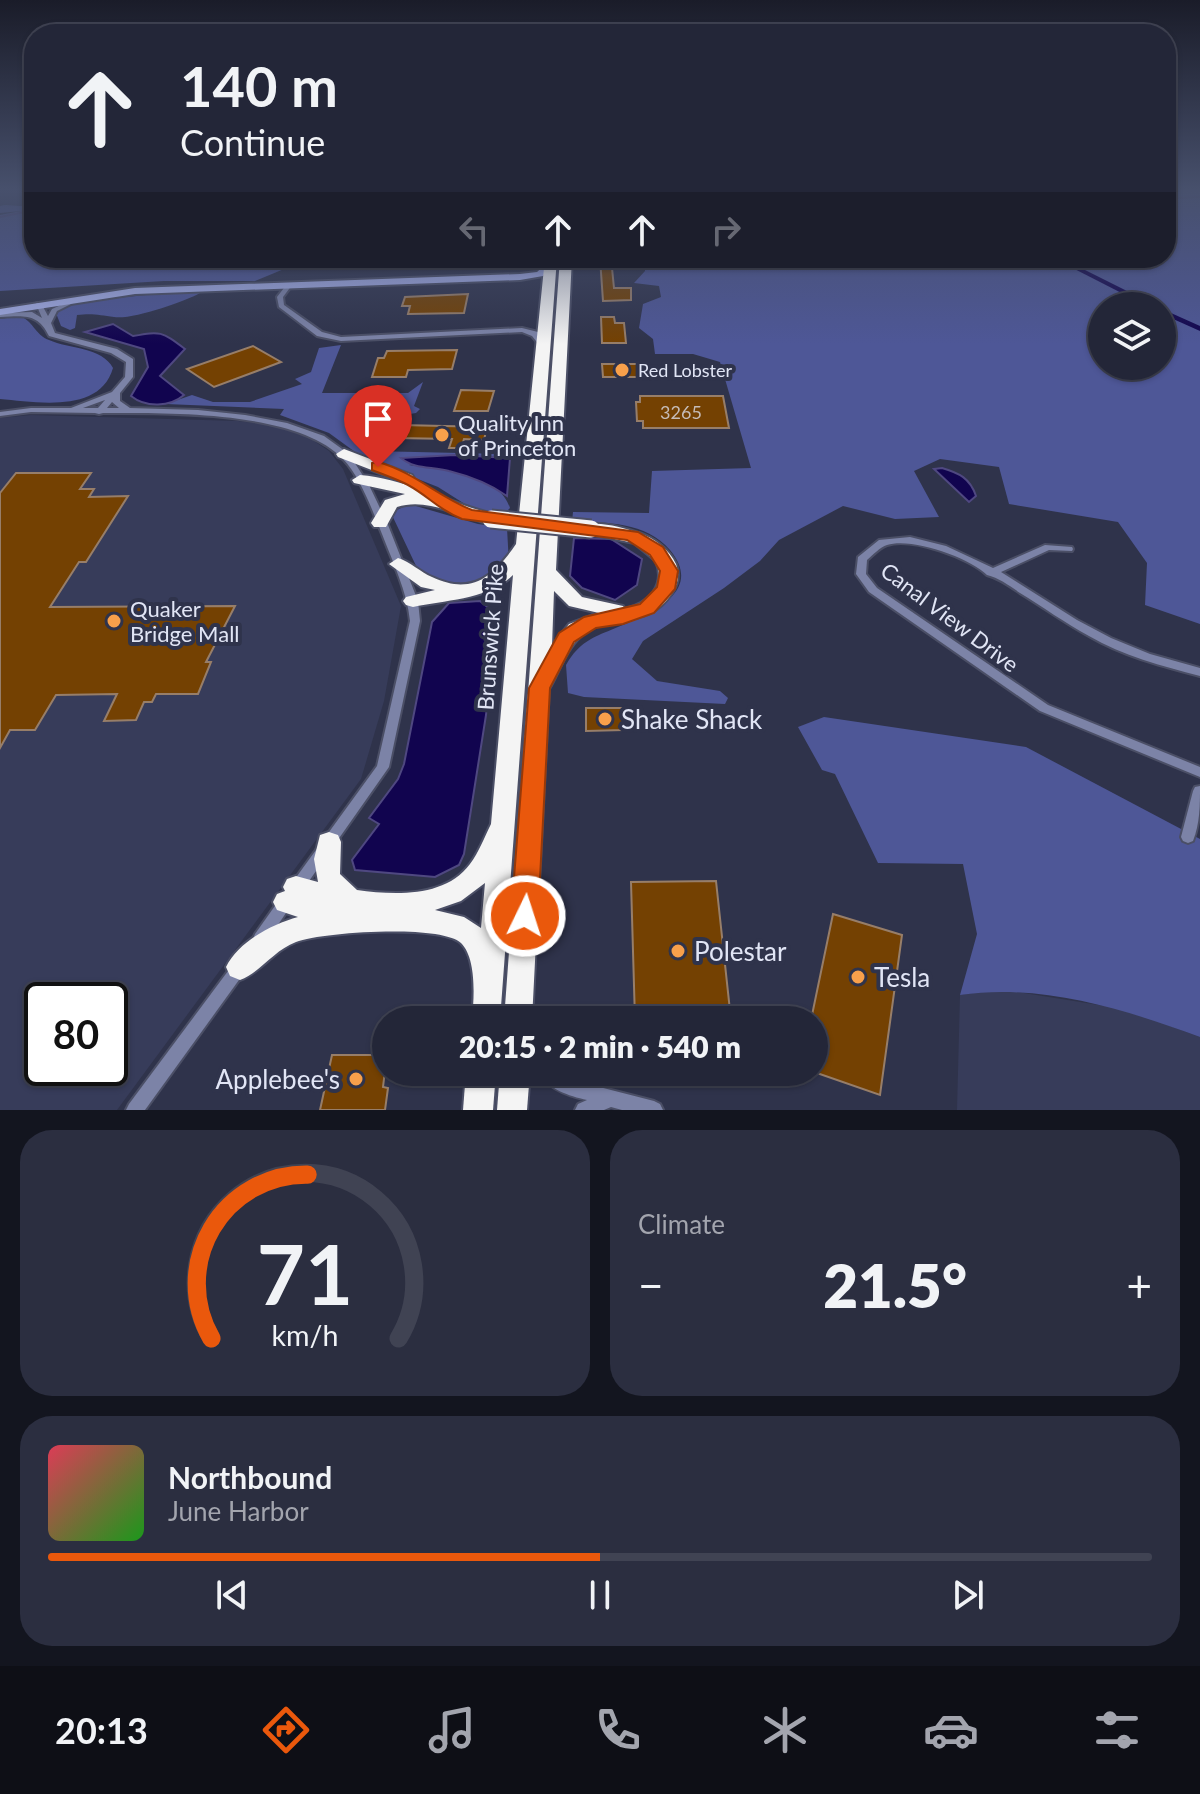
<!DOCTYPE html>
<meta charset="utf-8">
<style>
:root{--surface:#232638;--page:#2b2e40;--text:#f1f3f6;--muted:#a3a5ae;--line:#404353;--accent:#ea580c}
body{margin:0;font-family:Lato,sans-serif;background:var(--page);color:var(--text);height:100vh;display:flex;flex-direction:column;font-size:30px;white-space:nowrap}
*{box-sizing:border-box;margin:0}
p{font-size:26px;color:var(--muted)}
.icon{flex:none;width:44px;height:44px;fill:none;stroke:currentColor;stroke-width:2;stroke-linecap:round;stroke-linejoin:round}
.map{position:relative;height:1110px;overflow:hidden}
.panel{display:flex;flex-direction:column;gap:20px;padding:20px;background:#13151f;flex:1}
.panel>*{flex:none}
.guide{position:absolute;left:24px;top:24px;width:1152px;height:244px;border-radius:32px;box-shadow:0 2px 6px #0004,0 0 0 2px var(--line);background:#232638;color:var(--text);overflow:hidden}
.buttons{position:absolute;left:1088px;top:292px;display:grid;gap:16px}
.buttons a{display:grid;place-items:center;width:88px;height:88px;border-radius:50%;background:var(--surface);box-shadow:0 2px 6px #0004,0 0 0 2px var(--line);font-size:40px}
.speed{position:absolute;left:24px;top:982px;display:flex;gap:16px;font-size:40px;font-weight:700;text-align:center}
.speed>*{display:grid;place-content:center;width:104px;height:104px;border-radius:50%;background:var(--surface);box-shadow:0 2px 6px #0004,0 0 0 2px var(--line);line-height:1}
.speed .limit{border:4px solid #111;border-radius:12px;background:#fff;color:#111}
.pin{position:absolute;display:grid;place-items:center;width:68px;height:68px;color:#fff;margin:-82px -34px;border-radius:50% 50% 50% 0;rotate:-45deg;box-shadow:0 0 8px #0007}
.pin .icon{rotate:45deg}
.me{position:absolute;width:88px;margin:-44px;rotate:4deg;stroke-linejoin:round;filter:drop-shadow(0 0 6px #0008)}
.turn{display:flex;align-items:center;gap:28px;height:168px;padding:0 24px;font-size:36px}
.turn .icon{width:104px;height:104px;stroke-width:2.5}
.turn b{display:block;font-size:56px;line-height:68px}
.lanes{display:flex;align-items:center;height:76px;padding:0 24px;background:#0003;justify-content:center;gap:40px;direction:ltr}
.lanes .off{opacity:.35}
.big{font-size:60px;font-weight:800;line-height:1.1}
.panel .tile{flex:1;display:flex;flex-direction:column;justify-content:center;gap:12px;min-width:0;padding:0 28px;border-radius:32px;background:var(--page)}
.panel .dial{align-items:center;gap:0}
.dial svg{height:208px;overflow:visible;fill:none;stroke:var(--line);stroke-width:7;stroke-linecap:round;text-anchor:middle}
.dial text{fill:var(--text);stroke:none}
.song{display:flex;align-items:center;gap:24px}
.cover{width:96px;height:96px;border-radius:12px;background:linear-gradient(135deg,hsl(350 70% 55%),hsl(120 70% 35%))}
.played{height:8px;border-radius:4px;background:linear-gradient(90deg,var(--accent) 50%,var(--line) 50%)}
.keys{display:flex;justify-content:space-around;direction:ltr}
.heat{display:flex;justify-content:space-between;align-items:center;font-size:44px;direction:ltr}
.panel .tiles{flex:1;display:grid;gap:20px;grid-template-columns:1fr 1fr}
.tile:last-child{grid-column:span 2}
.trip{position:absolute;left:372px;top:1006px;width:456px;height:80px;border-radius:40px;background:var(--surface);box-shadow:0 2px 6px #0004,0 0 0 2px var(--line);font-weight:800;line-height:80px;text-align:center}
.menu{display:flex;height:128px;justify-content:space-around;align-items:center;background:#0e0f16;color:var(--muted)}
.menu .icon{width:56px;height:56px}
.menu .on{color:var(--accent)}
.menu b{font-size:36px;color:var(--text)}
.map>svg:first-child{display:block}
.built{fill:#373c5a;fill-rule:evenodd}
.green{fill:#4e5797;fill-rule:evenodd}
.water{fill:#11044f;stroke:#4f4881;stroke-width:2}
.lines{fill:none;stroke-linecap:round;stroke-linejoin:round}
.stream{stroke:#4f4881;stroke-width:2}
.canal{fill:#11044f;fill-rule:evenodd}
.building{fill:#744102;stroke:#977e69;stroke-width:2}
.street-casing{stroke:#4b4f66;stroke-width:4}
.secondary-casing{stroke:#4b4f66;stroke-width:4}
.highway-casing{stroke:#4b4f66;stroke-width:4}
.street{fill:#7c83a7;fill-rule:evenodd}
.secondary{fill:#a4aee7;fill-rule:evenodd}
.highway{fill:#f4f4f4;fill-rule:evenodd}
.highway-bridge-casing{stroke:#4b4f66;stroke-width:21;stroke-linecap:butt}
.highway-bridge{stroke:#f4f4f4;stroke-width:17}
.route{fill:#ea580c;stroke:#983908;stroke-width:2}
.poi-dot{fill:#f8a04b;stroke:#2f334b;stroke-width:3}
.labels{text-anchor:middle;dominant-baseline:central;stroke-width:8;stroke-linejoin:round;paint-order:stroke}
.far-poi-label{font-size:18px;fill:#e1e5f5;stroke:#2f334b;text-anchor:start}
.number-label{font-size:18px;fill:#c6bcb8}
.poi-label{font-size:22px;fill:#e1e5f5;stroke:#2f334b;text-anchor:start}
.street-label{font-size:22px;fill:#e1e5f5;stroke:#2f334b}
.near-poi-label{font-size:26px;fill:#e1e5f5;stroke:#2f334b;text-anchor:start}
</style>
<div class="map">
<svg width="1200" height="1110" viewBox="0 0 1200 1110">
<rect width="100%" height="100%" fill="#2f334b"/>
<g class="built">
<path d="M31,415L238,421L271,425L308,437L329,451L343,469L401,606L384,701L361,779L117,1110H0V418ZM42,1000H110V1068H42Z"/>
<polygon points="999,989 1124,1009 1200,1037 1200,1110 957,1110 960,995"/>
</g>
<g class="green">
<path d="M1166,189H1200V624L1145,605L1147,563L1118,522L1009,504L999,467L940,459L914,471L939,517L895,519L843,506L779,540L760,561L724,588L643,641L632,659L657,681L720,691L728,698L725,704L584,697L568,693L566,665C572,654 580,645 591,639C620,623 713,602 670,550C646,522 606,522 572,522L573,512L649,513L652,471L751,468L720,362L693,354H655L653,339L639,328L643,304L661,297L659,286L634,283L645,271V265H664L679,259L710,268L721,258H1166ZM1102,306H1162V366H1102Z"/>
<polygon points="5,205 34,207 34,258 295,258 284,269 255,281 164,281 0,291 0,215 21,211 0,213 0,206"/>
<path d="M188,291L200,293C184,302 132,320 114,317C100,315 92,313 77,315L75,328L70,330L61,326L56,313L74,302Z"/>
<path d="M19,316C33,320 35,335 49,340C69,349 102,347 113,368C100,414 36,402 0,399V319Z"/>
<path d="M341,345L322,393H408L423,382L414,406L420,409L416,413L386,418L365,435L366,446L372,448L371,451L505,454L520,451L523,459L455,455L409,465C440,469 500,474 510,508L502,516L468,506L438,487L362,457L329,433L280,415L284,409L166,404L192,395L213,402H250L302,384L295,379L311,372L319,348Z"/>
<polygon points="409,504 478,524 507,528 509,564 482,585 445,586 418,570 391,513"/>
<path d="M824,717L1026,747L1200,839V1037C1124,1009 1041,983 960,995L977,934L963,864L878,863L835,774L822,770L798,727Z"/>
</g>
<g class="water">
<path d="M113,324L133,336C161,331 161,331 185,349L160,376L184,395C170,407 146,408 131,396L148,367L144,349L85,332Z"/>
<path d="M455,455L510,458L507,496C490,484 469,476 449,471C433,466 415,470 401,458Z"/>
<path d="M942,468C959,473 970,478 976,496L969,502L934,469Z"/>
<polygon points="574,538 611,539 642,559 637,585 615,600 582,588 570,576"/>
<polygon points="480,601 496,614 486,715 464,854 459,865 435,877 355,870 352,860 379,824 369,818 398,779 404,764 432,622 449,603"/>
</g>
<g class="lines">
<g class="stream">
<polyline points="1166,209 1172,208 1175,198 1200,197"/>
<polyline points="0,217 34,210"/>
</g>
<g class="canal">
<polygon points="1053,258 1061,258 1157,306 1147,306"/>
<polygon points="1162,309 1200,326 1200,331 1162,314"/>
</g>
</g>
<g class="building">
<polygon points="371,258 408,258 405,268 367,269"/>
<polygon points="600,258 611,258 614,288 631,288 631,300 603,301"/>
<polygon points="468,294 464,313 408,314 410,306 402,306 405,297"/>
<polygon points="601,317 614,317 615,323 624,323 626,343 602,343"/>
<polygon points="253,346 281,362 214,387 187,369"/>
<polygon points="457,350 452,369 408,370 406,377 372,377 378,358 384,358 387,351"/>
<polygon points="602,364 640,364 641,377 603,377"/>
<polygon points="461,390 494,391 488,411 454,411"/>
<polygon points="640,396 723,396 729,428 643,428 643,421 637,421 636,402 640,402"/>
<polygon points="401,425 487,427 484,440 464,439 461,448 449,448 452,439 396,438"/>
<polygon points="16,473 91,473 80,489 94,489 89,497 128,496 86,562 79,562 50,607 235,606 206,662 211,662 198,694 156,694 152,702 144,702 136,720 104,721 117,694 56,695 35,730 10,730 0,748 0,493"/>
<polygon points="586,708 623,708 623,730 586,731"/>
<polygon points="716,881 731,1020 635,1020 631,882"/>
<polygon points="833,914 902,935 880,1095 814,1072 811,1020"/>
<polygon points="332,1055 380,1055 379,1063 386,1063 383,1087 388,1088 385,1110 320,1110"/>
</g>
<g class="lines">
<defs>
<g id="street">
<polygon points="287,284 292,285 283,297 284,305 322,332 341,337 522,328 538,332 547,344 540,346 532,336 522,332 341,341 317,336 279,307 277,297"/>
<path d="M72,300L77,301L57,311L51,323L55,333L117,349L133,359V377L120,393V401L130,408L198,410L245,415L287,423L324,436L349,454L369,485L388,525L418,601L420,621L389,767L302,891L297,893L292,891L290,887L292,883L377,766L410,621C407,591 393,563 382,534C373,512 360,476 343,459C297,410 166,413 103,413L99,414L95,413L31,412L0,416V412L31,408H71L112,392L125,377L126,362L111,353L49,336C38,312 22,316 0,317V313L32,312L42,318L36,304L37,303H41L48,316L52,309ZM105,400L98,408H83ZM112,402L119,408H107Z"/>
<path d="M910,537L946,546L993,568L1045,545L1072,547L1073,549L1072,551L1049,550L1001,572L1077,620L1111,638L1150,654L1200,668V676C1162,666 1123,656 1089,636C1065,623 1043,607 1020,593C1010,586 999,578 987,575C970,558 912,537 887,545C880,547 873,555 867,560L866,574L877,588L1048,705L1200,767V777L1040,711L869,592L856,574L858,557L879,540Z"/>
<path d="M1200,786C1200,805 1200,823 1193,841L1188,843L1183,841L1181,837L1193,791L1195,787Z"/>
<polygon points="287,894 292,896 294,900 292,904 265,944 260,946 255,944 253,939 255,934 282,896"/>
<polygon points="239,961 244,963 247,968 244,973 145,1110 126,1110 129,1104 234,963"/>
<path d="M539,1072H561L572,1080L654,1101L660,1104L663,1110H622L611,1107L604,1110H575L578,1104L587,1100C569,1096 547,1089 539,1072Z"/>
</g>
<polygon id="secondary" points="547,263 554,265 543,276 520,280 135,294 0,315 0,309 135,288 520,274 537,272"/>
<g id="highway">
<path d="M545,258H557L500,1020H472C474,999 477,959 461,943C441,924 322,932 296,942C274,950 261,972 240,980L230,976L226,967C238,942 272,924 298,917L277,910L273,902L277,894L285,891L283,887L287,879L296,876L318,882L314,859L320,835L329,832L338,835L341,842L340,874L357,890C394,895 445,898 470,864C479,852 484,838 491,824L513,575C488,600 445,600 413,607L406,605L403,601L406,597L435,590L421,587L389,564L398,558C411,562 420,572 432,577C472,596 494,576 516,544ZM485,883L481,928L464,917L435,910L461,901Z"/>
<path d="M560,258H572L556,570L582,597L623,606L625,609C649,603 666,586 656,561L634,543L585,533L582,529L585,525C601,521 623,528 639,533C654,538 669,549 676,564C680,575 678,584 672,593C648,631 609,611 581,636C566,649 559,672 549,689L532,1020H504ZM554,591L569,606L599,613L569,624L552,646Z"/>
<polygon points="344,449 412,475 414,478 406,483 400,481 338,457 336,454"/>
<path d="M360,475C408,479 450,504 497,515L500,519L491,524C460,517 428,497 397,507L386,527H374L371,523L385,500L405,494L354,483L352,480Z"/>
<polygon points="466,1072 496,1072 493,1110 463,1110"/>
<polygon points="500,1072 530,1072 527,1110 497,1110"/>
</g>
</defs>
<use href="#street" class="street-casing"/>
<use href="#secondary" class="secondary-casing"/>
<use href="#highway" class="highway-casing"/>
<use href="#street" class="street"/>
<use href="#secondary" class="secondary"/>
<use href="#highway" class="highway"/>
<defs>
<polyline id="highway-bridge" points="491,519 591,529"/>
</defs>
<use href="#highway-bridge" class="highway-bridge-casing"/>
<use href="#highway-bridge" class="highway-bridge"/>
</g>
<linearGradient id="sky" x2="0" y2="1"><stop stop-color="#1a1c29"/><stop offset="0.55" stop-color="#47506c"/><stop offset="1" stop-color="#47506c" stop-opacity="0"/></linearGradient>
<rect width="1200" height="344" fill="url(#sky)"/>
<path class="route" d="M378,462C414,472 439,497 472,510L638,532L663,547L678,571L675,589L654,613L623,624L596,628L574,642L550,688L538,916L534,924L525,927L515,924L511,916L529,688L559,633L584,617L640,604L657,587L660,571L650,555L627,540L462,519C437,509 430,497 408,485C397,479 384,475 372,470V463Z"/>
<g class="poi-dot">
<circle cx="622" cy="370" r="8"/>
<circle cx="442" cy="435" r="8"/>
<circle cx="114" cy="621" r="8"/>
<circle cx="605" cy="719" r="8"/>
<circle cx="678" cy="951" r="8"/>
<circle cx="858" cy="977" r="8"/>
<circle cx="356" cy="1079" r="8"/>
</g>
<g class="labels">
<g class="far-poi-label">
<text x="638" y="370">Red Lobster</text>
</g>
<g class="number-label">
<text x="681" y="412">3265</text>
</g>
<g class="poi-label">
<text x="458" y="422">Quality Inn<tspan x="458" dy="25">of Princeton</tspan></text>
<text x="130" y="608">Quaker<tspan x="130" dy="25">Bridge Mall</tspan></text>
</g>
<g class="street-label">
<text transform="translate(950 617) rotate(37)">Canal View Drive</text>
<text transform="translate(490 637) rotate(-86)">Brunswick Pike</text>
</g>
<g class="near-poi-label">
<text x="621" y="719">Shake Shack</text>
<text x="694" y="951">Polestar</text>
<text x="874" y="977">Tesla</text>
<text x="340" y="1079" text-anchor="end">Applebee's</text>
</g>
</g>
</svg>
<div class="buttons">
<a><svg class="icon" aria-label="layers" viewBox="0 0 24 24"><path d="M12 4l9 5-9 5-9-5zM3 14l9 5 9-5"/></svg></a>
</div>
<div class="speed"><div class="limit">80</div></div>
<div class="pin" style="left:378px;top:467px;background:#d93025"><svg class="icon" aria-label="arrive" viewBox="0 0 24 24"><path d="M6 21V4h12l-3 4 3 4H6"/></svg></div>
<svg class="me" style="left:525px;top:916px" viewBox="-20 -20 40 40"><circle r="17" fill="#ea580c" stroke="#fff" stroke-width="3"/><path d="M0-11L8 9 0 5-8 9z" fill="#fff"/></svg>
<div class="trip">20:15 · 2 min · 540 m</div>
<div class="guide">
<div class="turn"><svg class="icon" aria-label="ahead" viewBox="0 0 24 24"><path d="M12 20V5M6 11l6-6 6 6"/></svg><div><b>140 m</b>Continue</div></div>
<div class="lanes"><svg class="icon off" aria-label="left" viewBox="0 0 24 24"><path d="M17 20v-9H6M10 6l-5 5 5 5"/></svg><svg class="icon" aria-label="ahead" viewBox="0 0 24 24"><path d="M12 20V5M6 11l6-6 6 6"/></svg><svg class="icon" aria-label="ahead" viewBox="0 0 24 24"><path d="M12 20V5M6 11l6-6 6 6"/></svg><svg class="icon off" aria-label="right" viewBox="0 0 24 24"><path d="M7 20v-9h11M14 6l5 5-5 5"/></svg></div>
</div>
</div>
<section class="panel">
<div class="tiles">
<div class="tile dial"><svg viewBox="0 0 100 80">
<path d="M14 69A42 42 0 1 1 86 69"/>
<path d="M14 69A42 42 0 0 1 51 6" stroke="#ea580c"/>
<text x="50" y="56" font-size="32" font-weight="700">71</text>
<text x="50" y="72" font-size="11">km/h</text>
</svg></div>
<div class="tile"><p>Climate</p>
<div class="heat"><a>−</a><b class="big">21.5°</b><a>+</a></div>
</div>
<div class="tile">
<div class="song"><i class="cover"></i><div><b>Northbound</b><p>June Harbor</p></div></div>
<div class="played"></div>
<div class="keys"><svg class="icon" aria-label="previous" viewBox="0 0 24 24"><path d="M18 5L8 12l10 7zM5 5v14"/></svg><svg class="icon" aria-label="pause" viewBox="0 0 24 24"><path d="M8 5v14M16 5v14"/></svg><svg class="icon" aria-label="next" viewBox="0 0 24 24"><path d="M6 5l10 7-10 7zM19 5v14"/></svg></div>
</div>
</div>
</section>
<nav class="menu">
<b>20:13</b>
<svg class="icon on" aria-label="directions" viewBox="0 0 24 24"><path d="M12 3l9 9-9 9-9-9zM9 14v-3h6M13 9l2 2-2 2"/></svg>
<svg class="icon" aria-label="music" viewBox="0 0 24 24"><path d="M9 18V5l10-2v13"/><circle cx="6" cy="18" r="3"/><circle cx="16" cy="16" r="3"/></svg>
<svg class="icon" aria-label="phone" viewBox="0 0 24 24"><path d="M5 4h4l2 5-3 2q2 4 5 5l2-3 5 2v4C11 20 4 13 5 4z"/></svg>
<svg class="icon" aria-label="climate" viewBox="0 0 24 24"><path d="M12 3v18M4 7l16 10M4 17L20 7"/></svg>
<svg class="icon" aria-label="car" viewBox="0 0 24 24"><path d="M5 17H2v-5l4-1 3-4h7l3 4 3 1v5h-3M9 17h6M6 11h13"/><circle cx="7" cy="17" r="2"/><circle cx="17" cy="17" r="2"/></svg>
<svg class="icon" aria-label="filters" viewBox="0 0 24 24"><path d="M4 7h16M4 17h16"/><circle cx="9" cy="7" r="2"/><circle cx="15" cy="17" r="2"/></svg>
</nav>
